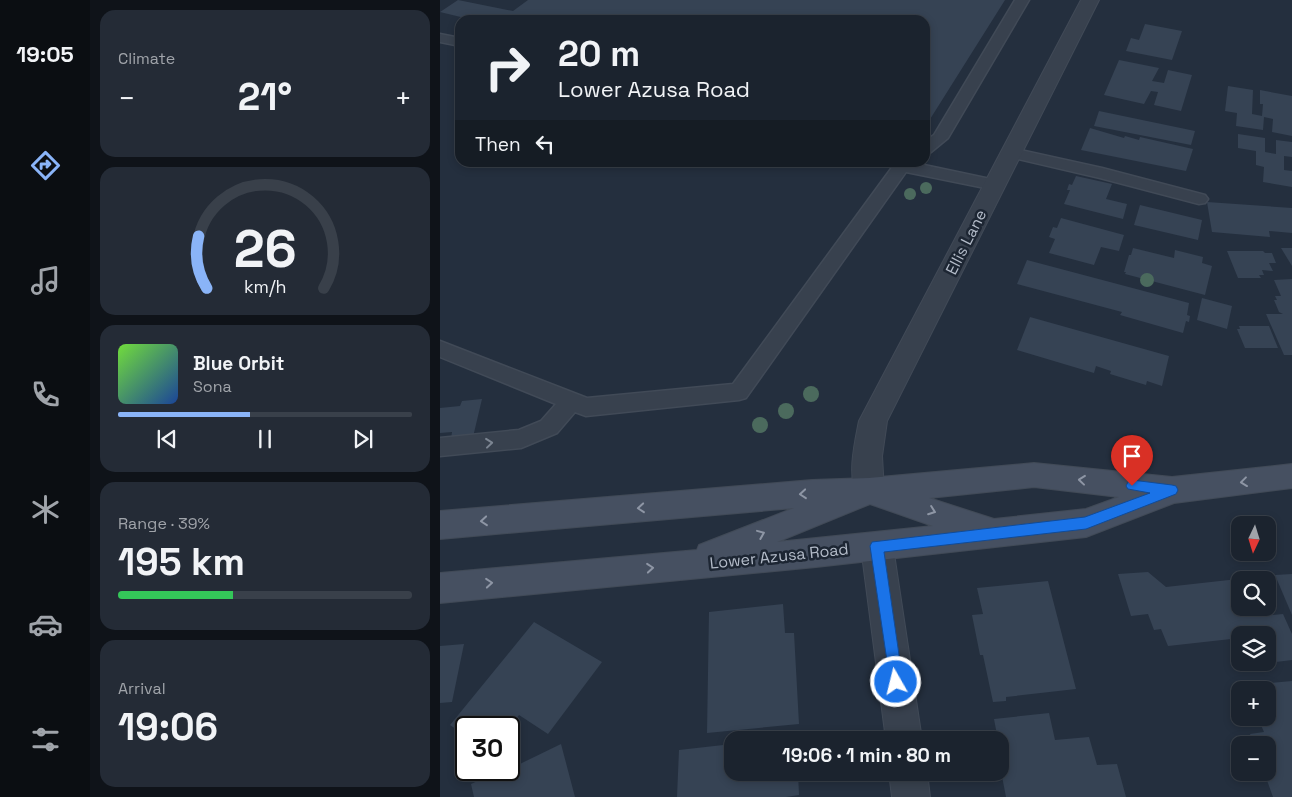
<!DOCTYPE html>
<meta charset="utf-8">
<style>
:root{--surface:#1b232e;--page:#242b36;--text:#f1f3f6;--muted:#a0a4aa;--line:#39404a;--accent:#8ab4f8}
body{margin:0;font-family:"Space Grotesk",sans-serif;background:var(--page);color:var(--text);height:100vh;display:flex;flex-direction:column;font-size:19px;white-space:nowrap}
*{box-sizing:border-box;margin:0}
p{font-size:16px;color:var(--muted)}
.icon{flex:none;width:28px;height:28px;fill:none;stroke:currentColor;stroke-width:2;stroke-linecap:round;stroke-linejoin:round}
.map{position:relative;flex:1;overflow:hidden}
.side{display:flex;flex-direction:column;gap:10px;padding:10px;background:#0f1319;width:350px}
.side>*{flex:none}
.banner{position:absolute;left:15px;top:15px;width:475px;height:152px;border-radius:15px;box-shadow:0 2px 8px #0003,0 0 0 1px var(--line);background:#1b232e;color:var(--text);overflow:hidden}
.needle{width:32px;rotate:184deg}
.fabs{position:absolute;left:791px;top:516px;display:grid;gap:10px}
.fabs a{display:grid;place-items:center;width:45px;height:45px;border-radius:10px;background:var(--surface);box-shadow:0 2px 8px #0003,0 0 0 1px var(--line);font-size:25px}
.speed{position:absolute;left:15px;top:716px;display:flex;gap:10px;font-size:25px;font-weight:700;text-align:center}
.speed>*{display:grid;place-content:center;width:65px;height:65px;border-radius:50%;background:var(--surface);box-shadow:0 2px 8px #0003,0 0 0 1px var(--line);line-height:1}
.speed .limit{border:2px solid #111;border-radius:8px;background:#fff;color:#111}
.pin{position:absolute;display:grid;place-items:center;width:42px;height:42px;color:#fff;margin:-51px -21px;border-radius:50% 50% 50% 0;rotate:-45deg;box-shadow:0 0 5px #0007}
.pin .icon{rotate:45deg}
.me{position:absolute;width:55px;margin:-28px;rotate:352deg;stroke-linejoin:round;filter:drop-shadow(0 0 4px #0008)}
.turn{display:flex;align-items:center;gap:18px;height:105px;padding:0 20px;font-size:22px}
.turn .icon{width:65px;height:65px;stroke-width:2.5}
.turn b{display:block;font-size:35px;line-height:42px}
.then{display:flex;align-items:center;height:48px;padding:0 20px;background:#0003;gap:10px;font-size:19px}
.big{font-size:38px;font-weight:700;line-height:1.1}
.side .tile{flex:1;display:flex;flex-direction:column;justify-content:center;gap:8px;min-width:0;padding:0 18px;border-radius:15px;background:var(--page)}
.side .dial{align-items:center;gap:0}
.dial svg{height:130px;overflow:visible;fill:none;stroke:var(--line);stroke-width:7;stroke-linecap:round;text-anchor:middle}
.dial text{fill:var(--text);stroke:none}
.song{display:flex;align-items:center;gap:15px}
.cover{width:60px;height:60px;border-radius:8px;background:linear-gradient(135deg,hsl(100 70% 55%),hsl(220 70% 35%))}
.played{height:5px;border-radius:2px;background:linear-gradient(90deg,var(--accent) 45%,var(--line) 45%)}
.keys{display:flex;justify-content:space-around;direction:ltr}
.heat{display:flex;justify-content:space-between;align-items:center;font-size:28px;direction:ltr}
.charge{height:8px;border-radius:4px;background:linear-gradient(90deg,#34c759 39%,var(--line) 0)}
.trip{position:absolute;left:284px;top:731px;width:285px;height:50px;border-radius:15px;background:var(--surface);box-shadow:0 2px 8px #0003,0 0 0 1px var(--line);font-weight:700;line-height:50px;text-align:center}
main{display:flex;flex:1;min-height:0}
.tab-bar{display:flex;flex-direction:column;width:90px;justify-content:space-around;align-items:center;background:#0b0e12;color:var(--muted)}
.tab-bar .icon{width:35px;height:35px}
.tab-bar .on{color:var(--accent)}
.tab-bar b{font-size:22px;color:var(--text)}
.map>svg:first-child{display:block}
.building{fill:#364354}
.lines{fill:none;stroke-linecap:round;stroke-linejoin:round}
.service-casing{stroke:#414a57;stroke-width:3}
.minor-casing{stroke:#414a57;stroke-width:2}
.secondary-casing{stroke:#414a57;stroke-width:2}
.service{fill:#38414e;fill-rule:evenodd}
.minor{fill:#38414e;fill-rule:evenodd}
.secondary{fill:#465061;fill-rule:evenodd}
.tree{fill:#4b6a5d}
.oneway{stroke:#7c8592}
.oneway2{stroke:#8e96a5}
.route{fill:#1a73e8;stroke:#114b97}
.labels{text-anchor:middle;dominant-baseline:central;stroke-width:5;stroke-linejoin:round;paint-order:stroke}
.street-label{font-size:16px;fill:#b4bcc9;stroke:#1d2633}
</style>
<main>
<nav class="tab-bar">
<b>19:05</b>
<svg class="icon on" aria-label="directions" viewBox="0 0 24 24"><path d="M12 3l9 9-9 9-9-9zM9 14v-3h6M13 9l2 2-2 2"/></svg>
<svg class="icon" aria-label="music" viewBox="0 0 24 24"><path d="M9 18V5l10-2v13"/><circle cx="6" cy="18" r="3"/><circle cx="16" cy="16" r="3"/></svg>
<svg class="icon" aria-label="phone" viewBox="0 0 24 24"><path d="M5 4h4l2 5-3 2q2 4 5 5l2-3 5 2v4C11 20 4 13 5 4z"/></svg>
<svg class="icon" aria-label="climate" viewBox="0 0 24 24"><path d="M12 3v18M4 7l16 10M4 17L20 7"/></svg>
<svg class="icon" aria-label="car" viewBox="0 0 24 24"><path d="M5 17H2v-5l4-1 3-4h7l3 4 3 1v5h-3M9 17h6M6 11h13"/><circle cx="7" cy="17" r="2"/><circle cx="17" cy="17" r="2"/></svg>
<svg class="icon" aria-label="filters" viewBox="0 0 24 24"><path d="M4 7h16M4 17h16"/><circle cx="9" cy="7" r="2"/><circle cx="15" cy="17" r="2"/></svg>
</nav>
<section class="side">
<div class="tile"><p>Climate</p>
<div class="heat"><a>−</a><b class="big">21°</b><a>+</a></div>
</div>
<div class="tile dial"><svg viewBox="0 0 100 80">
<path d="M14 69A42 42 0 1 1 86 69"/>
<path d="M14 69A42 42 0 0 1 9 37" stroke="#8ab4f8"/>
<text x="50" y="56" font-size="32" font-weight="700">26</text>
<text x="50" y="72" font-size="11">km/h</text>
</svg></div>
<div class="tile">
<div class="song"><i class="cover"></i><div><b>Blue Orbit</b><p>Sona</p></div></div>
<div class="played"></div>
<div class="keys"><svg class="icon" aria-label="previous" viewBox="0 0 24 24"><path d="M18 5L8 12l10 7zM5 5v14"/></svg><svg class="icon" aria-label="pause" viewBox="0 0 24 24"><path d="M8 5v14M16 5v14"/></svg><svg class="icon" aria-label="next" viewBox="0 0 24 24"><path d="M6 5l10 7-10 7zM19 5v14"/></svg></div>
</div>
<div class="tile"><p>Range · 39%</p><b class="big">195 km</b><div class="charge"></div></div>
<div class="tile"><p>Arrival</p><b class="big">19:06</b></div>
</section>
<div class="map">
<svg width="852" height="797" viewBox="0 0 852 797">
<rect width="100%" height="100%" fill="#242f3e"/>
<g class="building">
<polygon points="18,0 73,11 88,0 565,0 487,124 485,124 485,20 33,20 0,12"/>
<polygon points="705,24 742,31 732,60 686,51 691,38 699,40"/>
<polygon points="679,60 719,68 712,81 724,83 728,70 752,75 741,111 714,105 718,92 711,91 704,104 664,95"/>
<polygon points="788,86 813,90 812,114 822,116 823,104 820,104 820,90 852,96 852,136 832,132 833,119 824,117 823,130 796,126 797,113 785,111"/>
<polygon points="659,111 755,131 751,145 654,126"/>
<polygon points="650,128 684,138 685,136 699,140 700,137 753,149 746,171 641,150"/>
<polygon points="798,134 825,138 825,152 836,154 836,140 852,142 852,157 844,156 844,170 852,171 852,187 823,182 824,167 816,165 816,151 798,148"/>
<polygon points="636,176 672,184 666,199 687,204 683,219 624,204 630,190 627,190 629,184 632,185"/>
<polygon points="767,202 852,208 852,233 829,231 830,237 772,232"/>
<polygon points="700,205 762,220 758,240 694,225"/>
<polygon points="621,218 684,235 679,251 661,247 654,265 609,253 615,239 609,237 613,227 617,228"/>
<polygon points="693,248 734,258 735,250 763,257 762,263 772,266 765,295 685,274 686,272 684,272 689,255 691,255"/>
<polygon points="841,248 852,248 852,266"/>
<polygon points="787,251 823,251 825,253 832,253 836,263 829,263 833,271 822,270 824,275 819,275 821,278 798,278"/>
<polygon points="587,260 749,303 747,315 750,316 749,322 746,321 743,333 680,315 682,312 577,284"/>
<polygon points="852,279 852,355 844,355 826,314 843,314 839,312 834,300 837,300 835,296 841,296 834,280"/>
<polygon points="762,298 792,306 787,329 757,320"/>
<polygon points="590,317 729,356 722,386 707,381 706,385 670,374 671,371 656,366 654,373 577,350"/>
<polygon points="799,326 829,326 838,348 805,348 797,329 800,329"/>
<polygon points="42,399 33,437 11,439 12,432 0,433 0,408 20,406 22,401"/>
<polygon points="708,572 726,587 798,579 800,608 808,608 811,617 843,614 852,634 852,660 828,663 828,635 800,635 800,638 728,646 721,629 714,630 708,614 691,616 678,574"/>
<polygon points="852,574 852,615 835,575"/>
<polygon points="608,581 636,689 566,697 566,701 553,702 543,655 540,655 532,615 543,614 537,588"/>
<polygon points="343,604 345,633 354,633 359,724 267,733 269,612"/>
<polygon points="94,622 162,662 108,734 79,715 69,728 26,728 26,736 10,725"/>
<polygon points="24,644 12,702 0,703 0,646"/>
<polygon points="852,681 852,797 833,797 824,772 828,772 828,745 814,745 810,734 824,732 818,718 828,718 828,690 811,690 809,685"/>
<polygon points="609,713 615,740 649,737 657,765 677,764 686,797 566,797 560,766 560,762 562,762 560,740 558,740 554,719"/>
<polygon points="121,744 135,797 34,797 31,784 51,775 51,778"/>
<polygon points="292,744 292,772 358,772 359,795 346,797 237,797 239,750"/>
</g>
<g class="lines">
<defs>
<g id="service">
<polygon points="575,0 589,0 508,138 491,152 485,154 485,141 494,135"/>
<polygon points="0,34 20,38 20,46 0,42"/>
<polygon points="571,148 662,168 765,195 768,199 765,203 759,204 660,178 565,156 563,153 565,150"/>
<polygon points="456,162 470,162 555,180 561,181 563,185 561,189 555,190 466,172 306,398 299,400 146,416 135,412 117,433 81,448 0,456 0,438 79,430 101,421 116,404 0,357 0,341 147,398 293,384"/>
</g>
<g id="minor">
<path d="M641,0H659L447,421L442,456L444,491L440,500L429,504L418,500C407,476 414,446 419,421Z"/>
<polygon points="437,533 448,537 453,547 482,740 446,740 421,547 426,537"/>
<polygon points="449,772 487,772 490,797 452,797"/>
</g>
<path id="secondary" d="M594,463L732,477L852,464V488L734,503L646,537L376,567L0,603V573L257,550L259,545L354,508L0,539V511L372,480L429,478ZM594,487L679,497L646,509L554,519L489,498ZM430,504L493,526L337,542Z"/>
</defs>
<use href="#service" class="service-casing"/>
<use href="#minor" class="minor-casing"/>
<use href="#secondary" class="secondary-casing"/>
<use href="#service" class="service"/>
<use href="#minor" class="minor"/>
<use href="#secondary" class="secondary"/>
</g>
<g class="tree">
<circle cx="486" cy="188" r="6"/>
<circle cx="470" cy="194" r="6"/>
<circle cx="707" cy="280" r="7"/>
<circle cx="371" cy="394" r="8"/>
<circle cx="346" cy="411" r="8"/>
<circle cx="320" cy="425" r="8"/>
</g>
<defs><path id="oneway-chevron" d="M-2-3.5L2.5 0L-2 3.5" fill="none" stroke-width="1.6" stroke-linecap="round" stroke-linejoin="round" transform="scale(1.25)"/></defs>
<use class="oneway" href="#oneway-chevron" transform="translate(49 443) rotate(-6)"/>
<g class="oneway2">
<use href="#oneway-chevron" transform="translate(642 480) rotate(-174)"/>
<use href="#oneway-chevron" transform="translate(804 482) rotate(173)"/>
<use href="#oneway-chevron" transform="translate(363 494) rotate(175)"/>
<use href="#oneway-chevron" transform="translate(201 508) rotate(175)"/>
<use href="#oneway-chevron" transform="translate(492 511) rotate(20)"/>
<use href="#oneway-chevron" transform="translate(44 521) rotate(175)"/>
<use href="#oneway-chevron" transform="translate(321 534) rotate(-22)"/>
<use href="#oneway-chevron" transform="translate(210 568) rotate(-5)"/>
<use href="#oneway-chevron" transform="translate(49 583) rotate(-5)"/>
</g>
<polygon class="route" points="692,480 732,485 736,486 738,490 736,494 646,529 444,552 463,682 461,688 456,690 451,688 430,546 432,542 645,517 710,493 688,489 686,486 688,482"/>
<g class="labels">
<g class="street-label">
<text transform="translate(526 242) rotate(-63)">Ellis Lane</text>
<text transform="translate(339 556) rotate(-6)">Lower Azusa Road</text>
</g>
</g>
</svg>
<div class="fabs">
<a><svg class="needle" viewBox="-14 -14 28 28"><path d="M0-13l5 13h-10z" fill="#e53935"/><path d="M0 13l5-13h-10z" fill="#a0a4aa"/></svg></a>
<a><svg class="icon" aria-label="search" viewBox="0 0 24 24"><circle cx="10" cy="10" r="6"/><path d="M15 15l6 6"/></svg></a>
<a><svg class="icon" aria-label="layers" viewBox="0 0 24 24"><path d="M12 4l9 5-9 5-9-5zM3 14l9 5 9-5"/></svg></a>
<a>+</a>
<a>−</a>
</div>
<div class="speed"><div class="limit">30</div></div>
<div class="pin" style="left:692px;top:486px;background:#d93025"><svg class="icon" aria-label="arrive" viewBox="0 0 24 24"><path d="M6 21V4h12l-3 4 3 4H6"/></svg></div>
<svg class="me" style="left:456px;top:682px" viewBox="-20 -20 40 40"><circle r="17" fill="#1a73e8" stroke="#fff" stroke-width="3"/><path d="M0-11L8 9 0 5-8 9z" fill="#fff"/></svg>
<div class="trip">19:06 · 1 min · 80 m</div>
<div class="banner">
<div class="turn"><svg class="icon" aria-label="right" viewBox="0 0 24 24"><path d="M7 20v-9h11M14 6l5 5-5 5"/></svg><div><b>20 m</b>Lower Azusa Road</div></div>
<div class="then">Then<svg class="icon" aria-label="left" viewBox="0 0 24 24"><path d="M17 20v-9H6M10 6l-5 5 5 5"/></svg></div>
</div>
</div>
</main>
